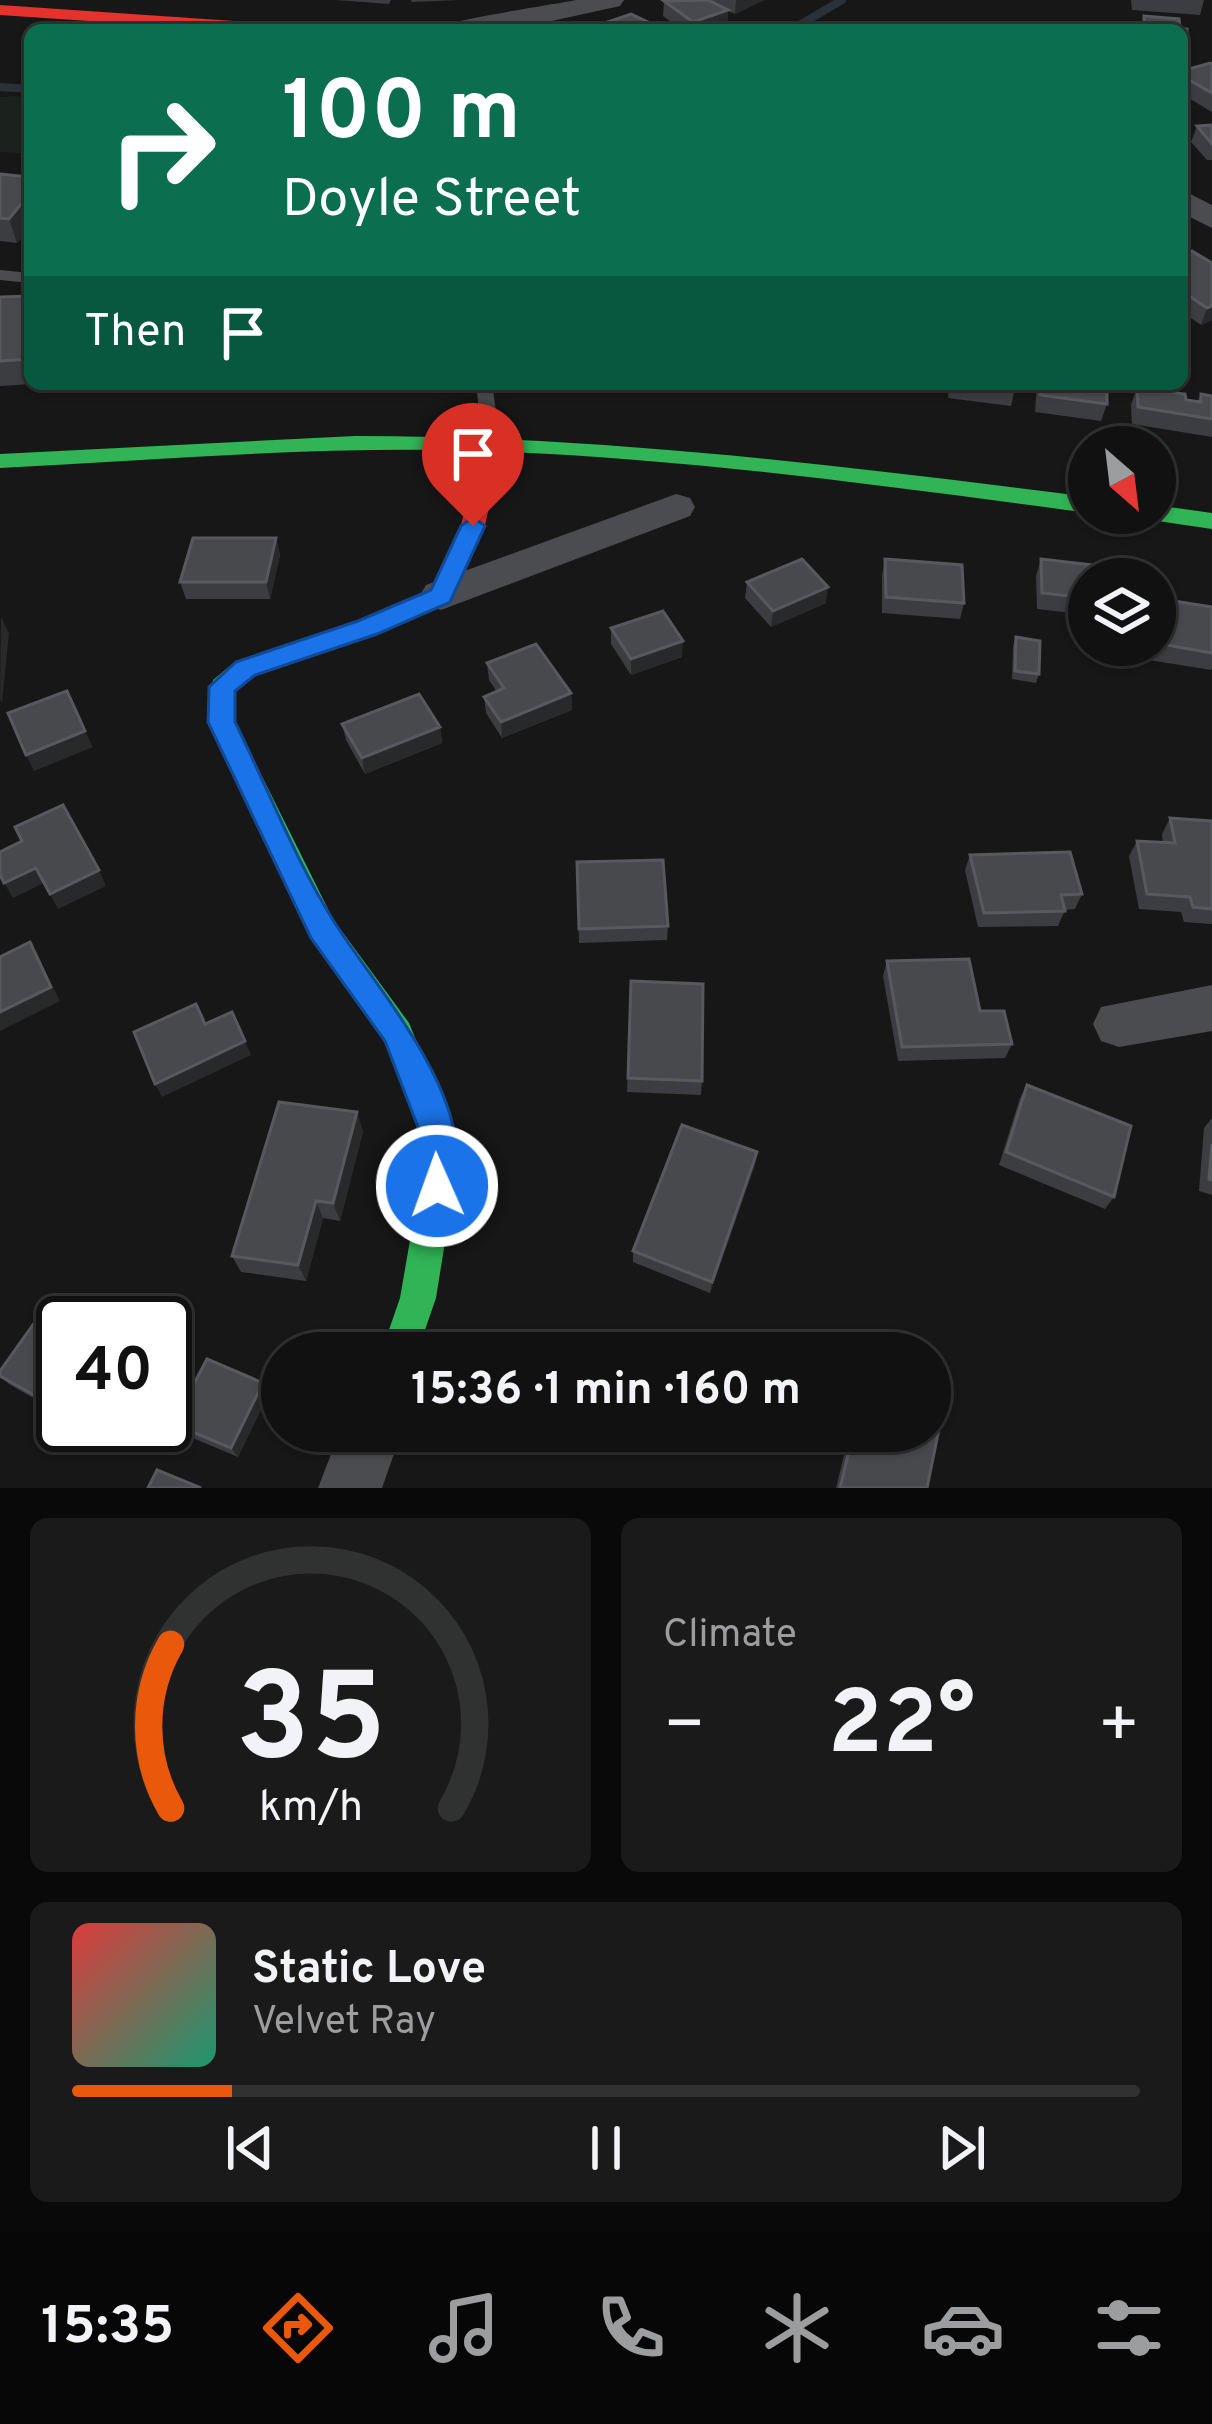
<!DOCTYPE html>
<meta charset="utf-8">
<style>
:root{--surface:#111;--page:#1a1a1a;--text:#f1f3f6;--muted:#9c9d9f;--line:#303131;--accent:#ea580c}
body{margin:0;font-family:Overpass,sans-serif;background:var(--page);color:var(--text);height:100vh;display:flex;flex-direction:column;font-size:45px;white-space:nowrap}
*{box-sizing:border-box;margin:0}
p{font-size:39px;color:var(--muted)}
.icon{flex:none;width:66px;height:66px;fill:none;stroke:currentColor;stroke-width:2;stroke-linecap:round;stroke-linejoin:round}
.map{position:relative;height:1488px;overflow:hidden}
.drawer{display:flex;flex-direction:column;gap:30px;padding:30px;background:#090909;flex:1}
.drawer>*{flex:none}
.top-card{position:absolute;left:24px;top:24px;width:1164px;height:366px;border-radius:18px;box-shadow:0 3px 9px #0004,0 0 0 3px var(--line);background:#0b6e4f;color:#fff;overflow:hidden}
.needle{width:78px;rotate:152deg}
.controls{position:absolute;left:1068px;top:426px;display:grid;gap:24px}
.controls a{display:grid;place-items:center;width:108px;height:108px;border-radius:50%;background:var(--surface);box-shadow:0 3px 9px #0004,0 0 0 3px var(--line);font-size:60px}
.speed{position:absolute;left:36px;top:1296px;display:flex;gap:24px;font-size:60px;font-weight:700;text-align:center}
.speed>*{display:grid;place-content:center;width:156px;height:156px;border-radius:50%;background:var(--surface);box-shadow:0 3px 9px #0004,0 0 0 3px var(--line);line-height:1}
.speed .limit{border:6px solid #111;border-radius:18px;background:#fff;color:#111}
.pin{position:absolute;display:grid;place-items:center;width:102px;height:102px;color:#fff;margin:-123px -51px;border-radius:50% 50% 50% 0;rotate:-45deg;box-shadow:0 0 12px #0007}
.pin .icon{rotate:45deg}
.me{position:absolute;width:132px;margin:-66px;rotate:358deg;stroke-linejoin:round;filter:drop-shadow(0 0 9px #0008)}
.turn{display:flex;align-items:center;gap:42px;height:252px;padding:0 60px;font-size:54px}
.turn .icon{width:156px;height:156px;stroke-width:2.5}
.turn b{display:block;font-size:84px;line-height:102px}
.then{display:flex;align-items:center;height:114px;padding:0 60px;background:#0003;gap:24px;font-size:45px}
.big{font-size:90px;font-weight:700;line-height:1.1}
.drawer .widget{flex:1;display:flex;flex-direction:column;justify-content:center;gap:18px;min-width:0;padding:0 42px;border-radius:18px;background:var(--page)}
.drawer .dial{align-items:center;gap:0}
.dial svg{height:312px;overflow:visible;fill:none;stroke:var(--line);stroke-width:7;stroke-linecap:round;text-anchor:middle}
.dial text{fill:var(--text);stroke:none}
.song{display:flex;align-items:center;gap:36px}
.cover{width:144px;height:144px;border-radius:18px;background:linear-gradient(135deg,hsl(0 70% 55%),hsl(160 70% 35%))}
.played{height:12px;border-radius:6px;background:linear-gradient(90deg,var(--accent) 15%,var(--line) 15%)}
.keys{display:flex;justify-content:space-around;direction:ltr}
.heat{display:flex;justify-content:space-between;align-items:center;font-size:66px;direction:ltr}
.drawer .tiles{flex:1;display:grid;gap:30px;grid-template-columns:1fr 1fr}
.widget:last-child{grid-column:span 2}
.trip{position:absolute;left:261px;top:1332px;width:690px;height:120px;border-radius:60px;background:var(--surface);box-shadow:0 3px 9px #0004,0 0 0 3px var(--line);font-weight:700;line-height:120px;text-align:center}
.dock{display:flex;height:192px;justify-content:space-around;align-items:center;background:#070707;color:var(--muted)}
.dock .icon{width:84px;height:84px}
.dock .on{color:var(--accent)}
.dock b{font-size:54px;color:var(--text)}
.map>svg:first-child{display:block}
.green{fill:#1b211c}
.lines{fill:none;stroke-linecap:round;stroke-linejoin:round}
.stream{stroke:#2a3239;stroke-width:8}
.lane{fill:#4b4c50;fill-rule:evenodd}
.street{fill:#4b4c50;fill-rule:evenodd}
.fast{fill:#30b455;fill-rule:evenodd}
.jam{fill:#e5322d;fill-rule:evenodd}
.wall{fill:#3c3d40}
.shaded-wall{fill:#28292a}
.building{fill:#48494d;stroke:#57595e;stroke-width:3}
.route{fill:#1a73e8;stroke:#114b97;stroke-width:3}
</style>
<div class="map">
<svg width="1212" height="1488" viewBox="0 0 1212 1488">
<rect width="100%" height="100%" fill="#171717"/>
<polygon class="green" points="17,96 30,99 30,154 0,152 0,97"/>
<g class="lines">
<g class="stream">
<polyline points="791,30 842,0"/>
<polyline points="0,87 30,89"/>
</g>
<g class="lane">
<polygon points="0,270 30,273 30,283 0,280"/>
<polygon points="476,384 492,384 501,446 498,450 492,452 483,446"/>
</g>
<g class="street">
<path d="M576,0H624L620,6L511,30H432C441,21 552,5 576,0Z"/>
<polygon points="1182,190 1212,205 1212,228 1182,213"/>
<polygon points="676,494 690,498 695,507 690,516 441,610 426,605 420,595 426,585"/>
<polygon points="1212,985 1212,1031 1119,1047 1101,1041 1093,1024 1101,1007"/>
<polygon points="340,1431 402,1431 382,1488 318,1488"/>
</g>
<g class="fast">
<path d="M355,436C602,436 845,466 1089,497V513C876,485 661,454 446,450C297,448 149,460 0,468V454Z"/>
<polygon points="1155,505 1212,513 1212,529 1144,519 1140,513 1155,513"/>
<polygon points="284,646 297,655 293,662 254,675 235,691 235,722 333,919 409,1023 460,1148 436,1298 417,1353 381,1353 400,1298 426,1148 385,1041 311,937 209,722 213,680 236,661"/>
</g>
<g class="jam">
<polygon points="0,5 292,25 300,30 222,30 0,15"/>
<polygon points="492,439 503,446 485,525 450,601 377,634 284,664 275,662 271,655 275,648 359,622 431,589 461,525 481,446"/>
</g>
</g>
<g class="wall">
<polygon points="336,0 391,0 389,4"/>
<polygon points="411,0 458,0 412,2"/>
<polygon points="665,0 764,0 735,14 728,11 727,25 712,30 682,30 663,16 664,1"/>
<polygon points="1131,0 1204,0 1200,15 1132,10"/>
<polygon points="1144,16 1179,19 1180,28 1187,29 1188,48 1184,63 1182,63 1182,30 1140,30"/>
<polygon points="1212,64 1212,112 1182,94 1182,71"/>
<polygon points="1212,125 1212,160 1207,160 1191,142 1197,126"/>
<polygon points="0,174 30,177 30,227 17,243 0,241"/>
<polygon points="1182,255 1212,263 1212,320 1201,325 1182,312"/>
<polygon points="30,296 30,384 32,384 0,386 0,297"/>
<polygon points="789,384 829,384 829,387"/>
<polygon points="878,384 927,384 926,388"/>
<polygon points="949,384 1016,384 1011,406 948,398"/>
<polygon points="1037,384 1107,384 1107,404 1101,421 1035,412"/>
<polygon points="1137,388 1197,402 1201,394 1212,396 1212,437 1132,424 1131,405"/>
<polygon points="276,538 280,555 270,599 186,599 180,582"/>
<polygon points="885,559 964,603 960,619 882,613 882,576"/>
<polygon points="1041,559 1089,579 1089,634 1082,634 1081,614 1037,609 1036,576"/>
<polygon points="747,582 826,603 771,627 745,598"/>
<polygon points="1155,598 1212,607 1212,670 1142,659 1142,645 1155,645"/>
<polygon points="611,628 682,657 631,675 611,644"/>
<polygon points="1016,637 1039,674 1036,683 1012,679 1013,646"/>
<polygon points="487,663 571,693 572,710 502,738 486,713 484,697 497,692 489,680"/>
<polygon points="342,724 440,727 442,743 365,774 346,740"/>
<polygon points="1170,818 1212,821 1212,924 1184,922 1181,912 1139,909 1129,856 1137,841 1163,843 1162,834"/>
<polygon points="970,855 1082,894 1075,909 1065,910 1058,926 978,927 965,870"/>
<polygon points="577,862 668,926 667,940 579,943"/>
<polygon points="887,961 980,1011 1012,1044 1005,1058 898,1061 883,976"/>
<polygon points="631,981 702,1081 701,1095 627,1092"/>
<polygon points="1027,1085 1114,1197 1105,1209 999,1165 1020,1098"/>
<polygon points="1212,1118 1212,1195 1199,1191 1204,1128"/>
<polygon points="363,1131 340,1221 323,1218 306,1281 241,1272 232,1256"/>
<polygon points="757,1152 755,1165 710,1293 633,1262 633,1251"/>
<polygon points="63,1327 63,1415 9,1384 0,1376"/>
<polygon points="263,1383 269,1393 238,1457 181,1433 173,1424"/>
<polygon points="850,1431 930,1431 927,1488 836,1488"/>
</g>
<g class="shaded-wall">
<polygon points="736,0 764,0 735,14"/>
<polygon points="728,10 727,25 712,30 692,30 693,22"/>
<polygon points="30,193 30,227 17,243 9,219"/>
<polygon points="1212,306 1212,320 1201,325 1207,308"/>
<polygon points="276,538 280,555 270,599 266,582"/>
<polygon points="828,587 826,603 771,627 773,611"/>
<polygon points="1,617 9,633 2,703 0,699"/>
<polygon points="683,641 682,657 631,675 631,659"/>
<polygon points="571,693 572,710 502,738 501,722"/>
<polygon points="440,727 442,743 365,774 362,758"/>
<polygon points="85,731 93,747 34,771 26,755"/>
<polygon points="36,868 44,883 13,898 4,883"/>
<polygon points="99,870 106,886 58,909 50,894"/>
<polygon points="30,942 60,1001 0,1031 0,1012"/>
<polygon points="245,1041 251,1055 162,1097 155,1084"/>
<polygon points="357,1112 363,1131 340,1221 333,1203"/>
<polygon points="757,1152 755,1165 710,1293 712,1282"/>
<polygon points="316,1201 323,1218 306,1281 298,1265"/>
<polygon points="263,1383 269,1393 238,1457 231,1448"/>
<polygon points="63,1392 63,1415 54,1406"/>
</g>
<g class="building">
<polygon points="708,0 728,10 693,22 664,1"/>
<polygon points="631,14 650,23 650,27 636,30 584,30"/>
<polygon points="1144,16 1179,19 1180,28 1187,29 1188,48 1182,47 1182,30 1144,30"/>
<polygon points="50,24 118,28 117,30 45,30"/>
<polygon points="1021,28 1082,30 1022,30"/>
<polygon points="1210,63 1212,64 1212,93 1182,76 1182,71"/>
<polygon points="1212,125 1212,144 1197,126"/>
<polygon points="0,174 30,177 30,193 9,219 0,218"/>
<polygon points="1192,251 1212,263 1212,306 1207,308 1182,291 1182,255"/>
<polygon points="30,296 30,359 0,361 0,297"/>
<polygon points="973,384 1016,384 1016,389"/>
<polygon points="1040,384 1107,384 1107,404 1040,395"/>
<polygon points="1137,388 1185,394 1186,400 1201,402 1201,394 1212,396 1212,419 1138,407"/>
<polygon points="193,538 276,538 266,582 180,582"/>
<polygon points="802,559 828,587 773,611 747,582"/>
<polygon points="885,559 962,565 964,603 886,597"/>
<polygon points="1041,559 1119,568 1120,579 1089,579 1088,617 1087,598 1042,593"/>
<polygon points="1155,598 1212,607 1212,653 1155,643"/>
<polygon points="663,611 683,641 631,659 611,628"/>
<polygon points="1016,637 1040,641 1039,674 1015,671"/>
<polygon points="536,644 571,693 501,722 484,697 504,688 487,663"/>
<polygon points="67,691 85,731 26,755 8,713"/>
<polygon points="419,694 440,727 362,758 342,724"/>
<polygon points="63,805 99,870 50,894 36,868 4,883 0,875 0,852 22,841 15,827"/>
<polygon points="1170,818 1212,821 1212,909 1193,907 1190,897 1147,894 1137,841 1175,843"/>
<polygon points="1070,852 1082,894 1061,895 1065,911 984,913 970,855"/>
<polygon points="663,860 668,926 579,929 577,862"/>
<polygon points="30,942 51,987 0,1012 0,957"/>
<polygon points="969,959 980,1011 1004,1011 1012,1044 902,1047 887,961"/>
<polygon points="631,981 703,984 702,1081 628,1078"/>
<polygon points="196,1004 205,1024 232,1012 245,1041 155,1084 134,1032"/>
<polygon points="1027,1085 1131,1126 1114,1197 1006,1152"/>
<polygon points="279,1102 357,1112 333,1203 316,1201 298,1265 232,1256"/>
<polygon points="682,1125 757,1152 712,1282 633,1251"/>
<polygon points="1212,1144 1212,1180 1209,1179"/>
<polygon points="40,1315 63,1327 63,1392 54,1406 0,1376 0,1371"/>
<polygon points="852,1336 898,1353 848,1353"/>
<polygon points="207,1359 263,1383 231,1448 173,1424"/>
<polygon points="930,1364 939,1368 930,1413"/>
<polygon points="930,1421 940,1424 927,1488 840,1488 854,1431 930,1431"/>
<polygon points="157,1470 201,1488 148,1488"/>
</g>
<path class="route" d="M473,517L485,526L450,602L377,634L255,675L235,691V722C267,787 295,859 333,920C377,991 487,1108 449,1197L437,1202L425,1197L420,1186L426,1148L385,1041L311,938L208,722L209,687L236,662L358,621L431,590L461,526Z"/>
</svg>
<div class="controls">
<a><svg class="needle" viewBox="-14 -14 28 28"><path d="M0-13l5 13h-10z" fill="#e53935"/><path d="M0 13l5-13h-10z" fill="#9c9d9f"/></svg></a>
<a><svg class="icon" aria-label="layers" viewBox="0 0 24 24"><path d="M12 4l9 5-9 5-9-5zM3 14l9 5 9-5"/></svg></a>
</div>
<div class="speed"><div class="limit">40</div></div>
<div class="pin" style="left:473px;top:526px;background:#d93025"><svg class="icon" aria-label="arrive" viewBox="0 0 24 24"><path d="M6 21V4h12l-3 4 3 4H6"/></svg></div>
<svg class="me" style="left:437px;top:1186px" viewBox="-20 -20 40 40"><circle r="17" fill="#1a73e8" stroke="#fff" stroke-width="3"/><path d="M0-11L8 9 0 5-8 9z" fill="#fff"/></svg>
<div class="trip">15:36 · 1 min · 160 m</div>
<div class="top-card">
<div class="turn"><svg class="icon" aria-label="right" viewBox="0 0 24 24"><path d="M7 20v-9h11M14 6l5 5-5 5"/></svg><div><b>100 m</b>Doyle Street</div></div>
<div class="then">Then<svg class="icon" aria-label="arrive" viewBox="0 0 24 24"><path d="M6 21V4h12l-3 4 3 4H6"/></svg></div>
</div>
</div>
<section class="drawer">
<div class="tiles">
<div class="widget dial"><svg viewBox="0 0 100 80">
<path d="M14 69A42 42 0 1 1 86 69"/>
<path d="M14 69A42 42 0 0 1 14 27" stroke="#ea580c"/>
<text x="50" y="56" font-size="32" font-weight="700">35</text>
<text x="50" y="72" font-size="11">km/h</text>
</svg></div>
<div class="widget"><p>Climate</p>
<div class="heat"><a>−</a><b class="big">22°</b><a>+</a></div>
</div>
<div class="widget">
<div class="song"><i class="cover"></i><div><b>Static Love</b><p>Velvet Ray</p></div></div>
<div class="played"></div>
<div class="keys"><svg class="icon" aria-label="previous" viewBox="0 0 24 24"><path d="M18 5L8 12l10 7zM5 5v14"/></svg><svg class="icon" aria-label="pause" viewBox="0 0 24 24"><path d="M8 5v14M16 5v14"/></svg><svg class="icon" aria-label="next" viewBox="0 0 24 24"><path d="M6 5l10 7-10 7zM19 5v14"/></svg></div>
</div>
</div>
</section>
<nav class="dock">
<b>15:35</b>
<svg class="icon on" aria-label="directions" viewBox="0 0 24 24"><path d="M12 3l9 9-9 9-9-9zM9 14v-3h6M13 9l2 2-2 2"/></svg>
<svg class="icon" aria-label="music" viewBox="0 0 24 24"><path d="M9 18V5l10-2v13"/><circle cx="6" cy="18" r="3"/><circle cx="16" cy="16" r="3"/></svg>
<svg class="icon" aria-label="phone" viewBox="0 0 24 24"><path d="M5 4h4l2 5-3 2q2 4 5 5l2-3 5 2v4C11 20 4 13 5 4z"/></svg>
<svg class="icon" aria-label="climate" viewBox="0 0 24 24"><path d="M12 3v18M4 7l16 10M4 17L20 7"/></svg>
<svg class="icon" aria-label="car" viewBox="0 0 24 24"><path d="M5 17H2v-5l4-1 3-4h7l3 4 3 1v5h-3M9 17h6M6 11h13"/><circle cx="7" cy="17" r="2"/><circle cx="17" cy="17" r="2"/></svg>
<svg class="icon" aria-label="filters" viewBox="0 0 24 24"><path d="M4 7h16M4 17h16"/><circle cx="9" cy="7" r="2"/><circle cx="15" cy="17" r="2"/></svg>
</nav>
